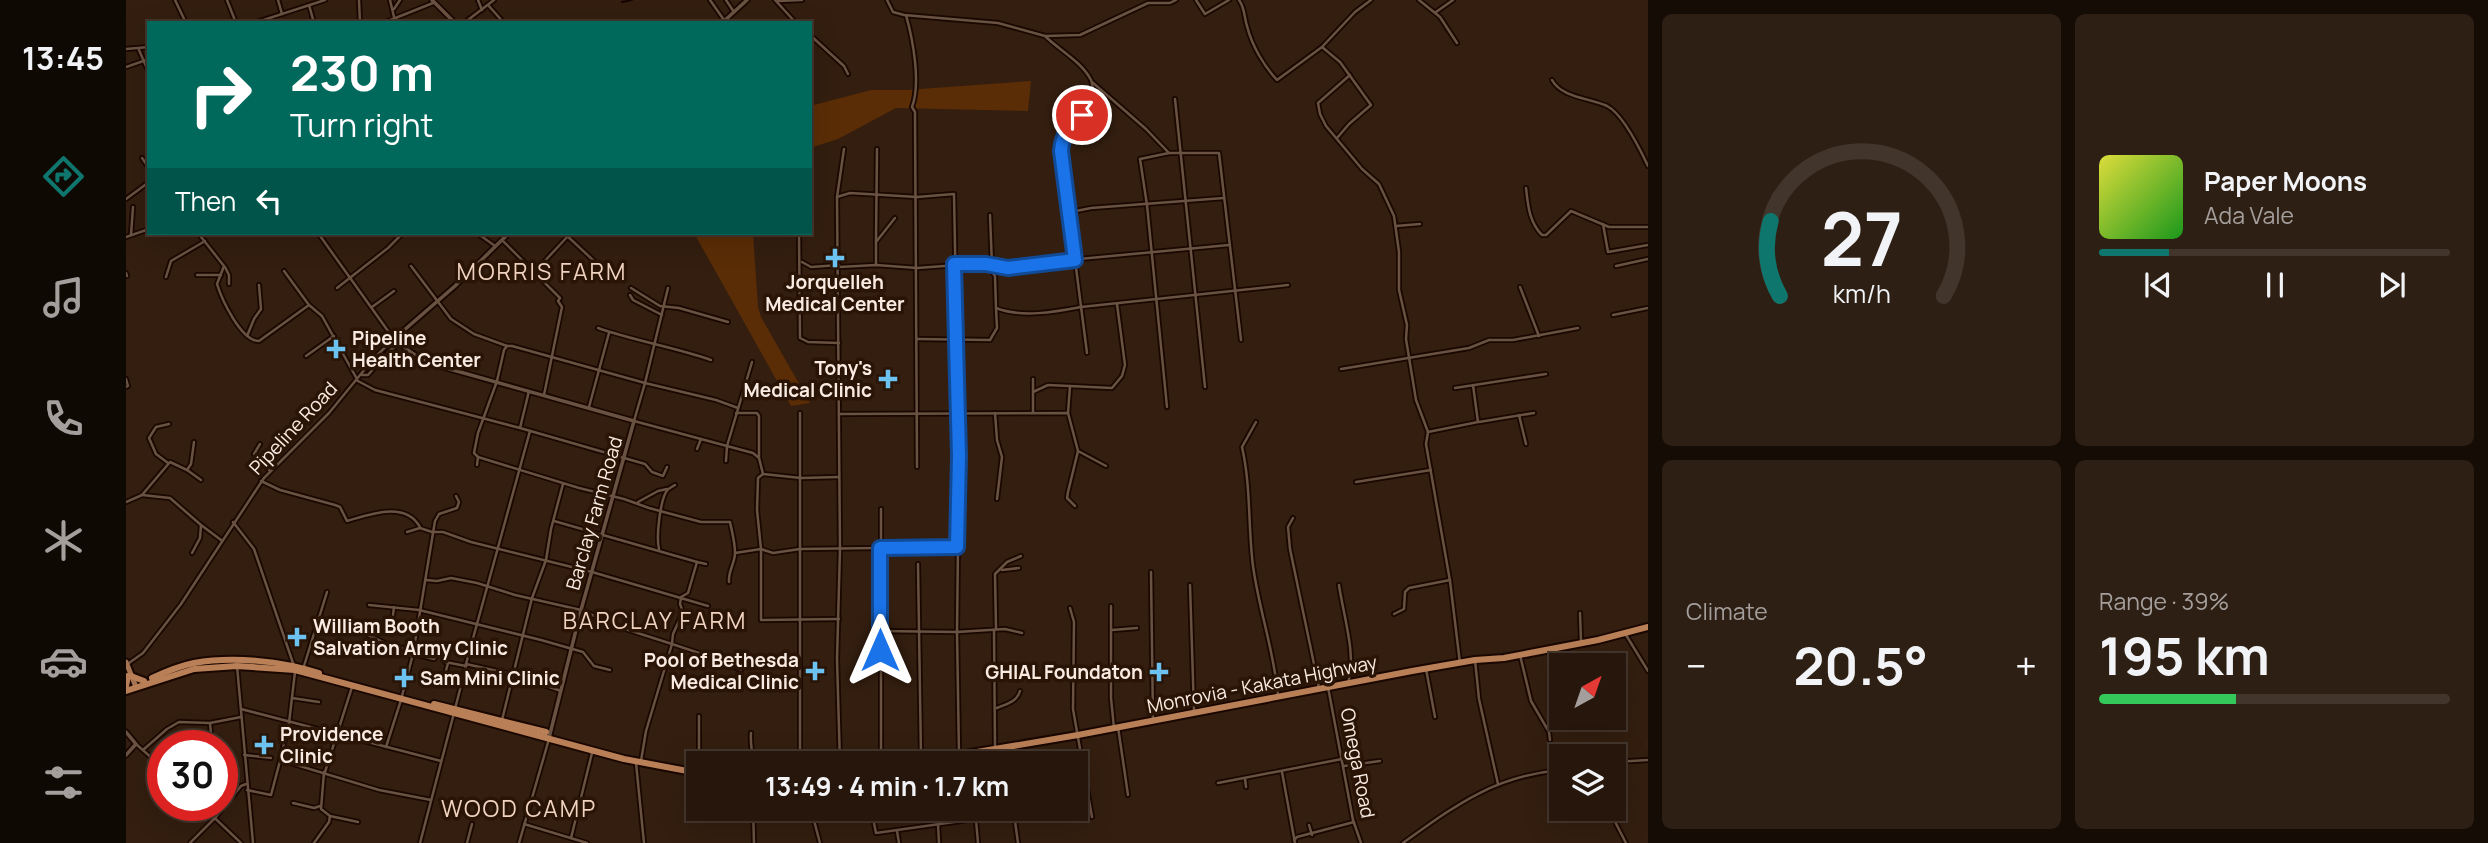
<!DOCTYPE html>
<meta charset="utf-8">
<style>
:root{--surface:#26160b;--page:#2e1f14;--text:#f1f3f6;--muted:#a49f9d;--line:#42352c;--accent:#0f766e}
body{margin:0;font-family:Manrope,sans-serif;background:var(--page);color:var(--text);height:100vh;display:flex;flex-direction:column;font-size:26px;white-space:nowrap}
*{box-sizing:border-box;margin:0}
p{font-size:23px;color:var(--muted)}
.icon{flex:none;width:38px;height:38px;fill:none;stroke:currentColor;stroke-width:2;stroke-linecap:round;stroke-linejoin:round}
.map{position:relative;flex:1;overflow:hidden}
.drawer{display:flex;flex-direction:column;gap:14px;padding:14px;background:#150c06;width:840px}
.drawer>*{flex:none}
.guide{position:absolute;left:21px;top:21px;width:665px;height:214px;border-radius:0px;box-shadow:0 7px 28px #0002,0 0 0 2px var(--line);background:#00695c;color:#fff;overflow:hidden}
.needle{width:46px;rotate:40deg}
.buttons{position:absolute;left:1423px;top:653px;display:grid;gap:14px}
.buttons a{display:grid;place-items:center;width:77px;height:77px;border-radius:0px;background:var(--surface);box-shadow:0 7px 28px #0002,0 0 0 2px var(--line);font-size:35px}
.speed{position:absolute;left:21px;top:730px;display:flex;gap:14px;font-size:35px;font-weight:700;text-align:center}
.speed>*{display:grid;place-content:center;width:91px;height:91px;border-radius:50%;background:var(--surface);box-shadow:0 7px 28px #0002,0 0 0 2px var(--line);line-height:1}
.speed .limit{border:10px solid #d22;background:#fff;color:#111}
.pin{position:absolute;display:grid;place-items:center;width:60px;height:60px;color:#fff;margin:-30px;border:4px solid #fff;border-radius:50%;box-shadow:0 2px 7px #0007}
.me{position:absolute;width:77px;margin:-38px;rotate:0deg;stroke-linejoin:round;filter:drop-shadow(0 0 5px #0008)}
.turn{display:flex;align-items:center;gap:24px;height:147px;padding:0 28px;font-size:32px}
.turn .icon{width:91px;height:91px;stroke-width:2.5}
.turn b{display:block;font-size:49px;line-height:60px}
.then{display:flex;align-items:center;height:66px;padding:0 28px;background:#0003;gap:14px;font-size:26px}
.big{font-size:52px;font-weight:700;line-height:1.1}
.drawer .tile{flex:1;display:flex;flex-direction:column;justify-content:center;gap:10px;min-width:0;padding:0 24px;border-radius:10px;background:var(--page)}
.drawer .dial{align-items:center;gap:0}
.dial svg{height:182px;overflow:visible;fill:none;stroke:var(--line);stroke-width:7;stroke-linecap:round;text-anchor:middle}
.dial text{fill:var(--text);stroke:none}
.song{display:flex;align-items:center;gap:21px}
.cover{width:84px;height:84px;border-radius:10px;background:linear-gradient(135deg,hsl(60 70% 55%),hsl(120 70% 35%))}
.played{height:7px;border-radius:4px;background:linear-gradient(90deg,var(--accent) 20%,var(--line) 20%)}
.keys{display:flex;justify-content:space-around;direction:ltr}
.heat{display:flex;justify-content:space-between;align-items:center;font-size:38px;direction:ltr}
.charge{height:10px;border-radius:5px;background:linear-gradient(90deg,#34c759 39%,var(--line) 0)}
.drawer .tiles{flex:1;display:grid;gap:14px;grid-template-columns:repeat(2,1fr)}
.trip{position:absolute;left:560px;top:751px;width:402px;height:70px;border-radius:0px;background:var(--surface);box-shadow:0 7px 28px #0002,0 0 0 2px var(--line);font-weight:700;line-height:70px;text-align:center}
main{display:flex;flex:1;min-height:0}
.dock{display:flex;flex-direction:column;width:126px;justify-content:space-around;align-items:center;background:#0f0904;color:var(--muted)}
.dock .icon{width:49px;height:49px}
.dock .on{color:var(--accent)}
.dock b{font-size:32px;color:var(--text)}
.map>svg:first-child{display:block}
.green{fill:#5a2d06}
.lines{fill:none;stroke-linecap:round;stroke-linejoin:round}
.stream{stroke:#170300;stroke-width:2}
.minor-casing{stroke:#1a0700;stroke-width:6}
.tertiary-casing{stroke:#1a0700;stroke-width:7}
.primary-casing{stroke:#1a0700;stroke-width:9}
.trunk-casing{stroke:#1a0700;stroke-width:10}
.minor{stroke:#6a5242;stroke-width:2.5}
.tertiary{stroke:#6a5242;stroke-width:3.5}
.primary{stroke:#a57452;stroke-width:5}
.trunk{stroke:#b97f57;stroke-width:6}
.route-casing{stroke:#114b97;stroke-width:18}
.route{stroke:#1a73e8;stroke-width:12}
.poi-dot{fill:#6cc3f2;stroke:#291406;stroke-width:2.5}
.labels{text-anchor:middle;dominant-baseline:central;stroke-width:7;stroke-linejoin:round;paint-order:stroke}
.poi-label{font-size:19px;font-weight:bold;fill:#faebe2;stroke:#291406;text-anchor:start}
.street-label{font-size:19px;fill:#faebe2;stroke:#291406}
.quarter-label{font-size:23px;letter-spacing:2px;fill:#efd2bf;stroke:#291406}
</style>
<main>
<nav class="dock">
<b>13:45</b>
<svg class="icon on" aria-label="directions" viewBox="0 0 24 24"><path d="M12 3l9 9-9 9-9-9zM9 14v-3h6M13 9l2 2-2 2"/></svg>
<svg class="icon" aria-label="music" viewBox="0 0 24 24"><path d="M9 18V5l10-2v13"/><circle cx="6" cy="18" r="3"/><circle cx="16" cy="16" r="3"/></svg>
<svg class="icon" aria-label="phone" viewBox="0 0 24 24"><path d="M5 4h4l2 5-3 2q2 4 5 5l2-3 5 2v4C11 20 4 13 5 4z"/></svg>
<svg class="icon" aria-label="climate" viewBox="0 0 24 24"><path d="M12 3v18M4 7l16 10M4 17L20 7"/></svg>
<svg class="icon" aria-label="car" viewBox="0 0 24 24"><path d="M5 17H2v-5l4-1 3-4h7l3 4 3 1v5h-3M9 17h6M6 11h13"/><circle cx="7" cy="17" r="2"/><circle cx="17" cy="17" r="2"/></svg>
<svg class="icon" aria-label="filters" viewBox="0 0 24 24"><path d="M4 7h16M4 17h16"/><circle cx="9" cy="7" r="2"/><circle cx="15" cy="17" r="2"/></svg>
</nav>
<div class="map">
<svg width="1522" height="843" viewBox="0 0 1522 843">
<rect width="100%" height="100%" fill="#331e0f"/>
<g class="green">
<polygon points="905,81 902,111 770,108 712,139 684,148 684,106 745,90 780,90"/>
<polygon points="568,233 627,233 632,307 635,317 684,403 665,406"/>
</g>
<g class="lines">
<polyline class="stream" points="496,2 506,0"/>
<defs>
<g id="minor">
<polyline points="49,0 60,23"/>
<polyline points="101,0 110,23"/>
<polyline points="152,0 156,14"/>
<polyline points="233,0 234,23"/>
<polyline points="264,0 268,17"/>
<polyline points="352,0 356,10"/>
<polyline points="584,0 598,20"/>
<polyline points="600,0 608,12"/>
<polyline points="649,0 670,23"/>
<polyline points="761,0 767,12 778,15 872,23 919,36 954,35 1022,3 1044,3 1050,0"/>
<polyline points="1070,0 1079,14 1103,0"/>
<path d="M1113,0C1119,8 1118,17 1121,26C1126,46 1138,66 1151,80L1196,47L1229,12L1245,0"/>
<polyline points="1293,0 1314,17 1331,43"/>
<polyline points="652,1 676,0"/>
<polyline points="183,5 188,23"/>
<polyline points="362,5 378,23"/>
<polyline points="268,9 274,0"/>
<polyline points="1310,12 1327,0"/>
<path d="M780,15C787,40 795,83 786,107L789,112L791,467"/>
<polyline points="128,23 199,0"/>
<polyline points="257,23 307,3"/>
<polyline points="338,23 368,0"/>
<polyline points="684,35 718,66 722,74"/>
<path d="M919,36C933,50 956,62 965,80C968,88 967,100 967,108C951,120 937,129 935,151L961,353"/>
<polyline points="1196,47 1214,62 1245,105 1223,124 1211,138"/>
<polyline points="0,49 23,47"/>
<polyline points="13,50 23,73"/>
<polyline points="0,67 23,59"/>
<polyline points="1224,75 1192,103 1194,114 1200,126 1236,169 1253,184 1268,216 1273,252 1273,290 1281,325 1280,339 1290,400 1302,432 1300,444 1324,581 1334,663"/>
<path d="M1426,80C1436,98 1464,98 1481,106C1497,114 1514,149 1522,166"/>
<polyline points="966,82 1020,129 1043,153"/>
<polyline points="1049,99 1079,387"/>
<polyline points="16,158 23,168"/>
<path d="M1400,188C1402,205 1403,222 1416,235H1420L1445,211L1483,227H1522"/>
<polyline points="711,197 724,193 791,197 828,194 833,456 831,632 833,755"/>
<polyline points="0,199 23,182"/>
<polyline points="945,212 965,208 1098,198"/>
<polyline points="864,215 866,265"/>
<polyline points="1477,224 1482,252 1522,245"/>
<polyline points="1270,226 1294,224"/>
<path d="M72,233L98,266L91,284C96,300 115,341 133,341L183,305L196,316L231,379"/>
<polyline points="351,233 369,246"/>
<polyline points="438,233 468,261"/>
<polyline points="673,233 674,338 682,342 713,343"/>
<polyline points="5,235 7,207"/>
<polyline points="0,237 23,229"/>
<polyline points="376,240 434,298 432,301 436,307 418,395"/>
<polyline points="750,242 751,149"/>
<polyline points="676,262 685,267 713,265"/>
<polyline points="860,263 882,268 921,262 1103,245"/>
<polyline points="416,264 442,236"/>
<polyline points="750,264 750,242 769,218"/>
<polyline points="285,266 325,319 348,334 381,346"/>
<polyline points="1490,266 1522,259"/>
<polyline points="99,267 103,275 103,284"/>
<path d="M713,267L750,265L791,268L860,263L869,276L870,308C895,318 929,312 955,307L1162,285"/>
<polyline points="158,271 183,305"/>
<polyline points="0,273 1,276"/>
<polyline points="71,275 95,275"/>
<polyline points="40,277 45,261 79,241"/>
<polyline points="1394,287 1413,336"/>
<polyline points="211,288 262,248 277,233"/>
<polyline points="505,288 534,306 553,308 602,322"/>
<polyline points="542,288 519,383 590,400 612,408"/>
<polyline points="504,295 507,300 536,315"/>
<polyline points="246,307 268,291"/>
<polyline points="1487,315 1522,308"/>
<path d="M472,328C509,341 548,347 585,360"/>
<polyline points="121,336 128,319 135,309 133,285"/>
<polyline points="791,339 864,340 871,328 870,308"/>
<polyline points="180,356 208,336"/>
<polyline points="1215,369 1343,348 1363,340 1387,340 1452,328"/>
<polyline points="236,375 242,375 263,351 269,347"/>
<polyline points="0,379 2,386 0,387"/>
<polyline points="907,379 907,413"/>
<polyline points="230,380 249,390 394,428"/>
<polyline points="1329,388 1420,374"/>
<polyline points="403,391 394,428 519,464 526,472 537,476 541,467"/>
<polyline points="907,392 922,385 986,388 996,376 999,365 991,304"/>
<polyline points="463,407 483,333"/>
<polyline points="1041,407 1021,205 1014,159 1043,153 1093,153 1115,340"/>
<polyline points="610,413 631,413 633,416 633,458"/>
<polyline points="674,413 674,763"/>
<polyline points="869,413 871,440 876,457 871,499"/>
<polyline points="942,413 944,386"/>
<polyline points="714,414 942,413 952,451 980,466"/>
<polyline points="1393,415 1400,444"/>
<path d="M1130,422L1116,447C1125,486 1122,527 1127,566C1133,610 1148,651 1152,695"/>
<polyline points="1353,422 1408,413"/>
<polyline points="1302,432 1352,422 1347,385"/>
<polyline points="134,444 128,454 144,471"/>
<polyline points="571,449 575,439"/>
<path d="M352,457L453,488L498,499L523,508L575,522H604C606,532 609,542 609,553C609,563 602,571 603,582"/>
<polyline points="600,461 601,446 626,362"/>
<polyline points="42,463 30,454 23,438 30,427 43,424"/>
<polyline points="351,465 352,457 348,453 352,433 371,381 378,350 381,346 386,346 519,383 508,421 627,453 633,458 637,474 675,478 713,477"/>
<polyline points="61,470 65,464 68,442"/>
<polyline points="637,474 632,478 631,510 635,549 635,620 713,619"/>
<path d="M135,481L154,490L209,505L214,507L221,521C242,515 279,500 294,527"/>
<polyline points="1230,482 1305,470"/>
<polyline points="16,495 44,498 75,525 95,540"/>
<polyline points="0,502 16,495 44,462 61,470 75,480"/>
<polyline points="512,502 532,491 541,489"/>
<polyline points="949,506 941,498 942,492 952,451"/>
<polyline points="755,509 755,763"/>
<polyline points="1167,518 1162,527 1164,549 1193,688"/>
<polyline points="428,521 571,562 562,593 555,597"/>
<polyline points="107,522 128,549 168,666"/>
<polyline points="281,532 294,528 306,532 317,532 345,542 466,572 582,606"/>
<path d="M533,549C530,537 534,503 540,492C542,488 546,487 549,485"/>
<polyline points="66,553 74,538 75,525"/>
<polyline points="609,553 635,549 647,553 674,549 831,547"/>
<polyline points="571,562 580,564"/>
<polyline points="792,564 795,757"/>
<polyline points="876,570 893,568"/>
<polyline points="1025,572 1027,721"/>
<polyline points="300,580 311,581 325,578 351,583 389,595 455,610 496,628 546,644 520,731 515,761"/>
<polyline points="1064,585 1068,711"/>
<path d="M1213,585C1217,614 1231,656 1222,683"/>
<polyline points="555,598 554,604 557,612 547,634 546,644 594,660 615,670"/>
<polyline points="243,605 293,610 415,640 457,652 468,666 484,670"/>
<polyline points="985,606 985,698 988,728"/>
<polyline points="944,608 948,622 947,709 966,817"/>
<polyline points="1454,613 1455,641"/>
<polyline points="1268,614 1278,609 1279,592 1283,588 1324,580"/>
<polyline points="267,615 268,607"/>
<polyline points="238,624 242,635 286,656"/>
<polyline points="870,629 869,574 881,562 895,556"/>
<polyline points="868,630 869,749"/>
<polyline points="986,630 1011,628"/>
<polyline points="754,631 831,632 879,629 896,633"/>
<polyline points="1500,635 1522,671"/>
<polyline points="268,646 288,651"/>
<polyline points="322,651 319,662 340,666 340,664 389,675 435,691"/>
<polyline points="287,654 308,659 310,656"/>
<polyline points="1394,655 1405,701 1423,732 1424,740"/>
<polyline points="1349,660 1353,699 1372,784"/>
<polyline points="3,663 17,653 55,604 138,478 203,413 248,358 269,338 262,331 192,233"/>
<polyline points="340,664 404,431"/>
<polyline points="111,666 127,843"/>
<polyline points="178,666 201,592"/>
<polyline points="1300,669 1309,717"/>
<polyline points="169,672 163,723 154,760 253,790 305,800"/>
<polyline points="318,678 322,663"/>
<polyline points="1202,687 1227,820 1235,843"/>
<polyline points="276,696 287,654 309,521 313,514 331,508 333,502 330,496"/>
<polyline points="166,698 193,702"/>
<path d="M871,708C880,704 891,702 894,691"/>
<polyline points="115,709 315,761"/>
<polyline points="329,709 340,666"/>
<polyline points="573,716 573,763"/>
<polyline points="376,720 406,598 420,560 425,529 437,484"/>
<polyline points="84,723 86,746"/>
<polyline points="992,727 1002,795"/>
<path d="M625,733C624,744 627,752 626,763"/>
<polyline points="10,744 37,768"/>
<polyline points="260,747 275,700"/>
<polyline points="17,750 41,729 53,722 84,723 115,717"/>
<polyline points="118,755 145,758"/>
<polyline points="1488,762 1522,760"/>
<polyline points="510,763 518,843"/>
<polyline points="714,763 711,659 714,549 711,197 718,149"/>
<polyline points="1218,766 1254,761"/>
<polyline points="198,772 195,809 204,816 232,822"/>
<polyline points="199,772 226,687"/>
<polyline points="1156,772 1169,843"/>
<polyline points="1119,779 1120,787"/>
<polyline points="1092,783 1216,759"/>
<polyline points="121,790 145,795 154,761"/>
<polyline points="167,803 188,808 194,806"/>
<polyline points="75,805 115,843"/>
<polyline points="627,808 628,843"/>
<polyline points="745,808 750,833 885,814 889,821 892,843"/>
<polyline points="1482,808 1500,843"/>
<polyline points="686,813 694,843"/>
<polyline points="850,820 852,843"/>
<polyline points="398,824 461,843"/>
<polyline points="812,825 813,843"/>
<polyline points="1183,825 1186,835"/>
<polyline points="771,831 773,843"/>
<polyline points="445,838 466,753"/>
<polyline points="1168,840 1171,837 1228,822"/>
<polyline points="64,843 89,818 115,786 120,784"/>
<polyline points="188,843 203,822 204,816"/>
<polyline points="294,843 328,713"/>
<polyline points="341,843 346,824"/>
<polyline points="393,843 423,739"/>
<path d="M1277,843C1330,805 1368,776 1435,770"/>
</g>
<g id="tertiary">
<polyline points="306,0 329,23"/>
<polyline points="596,23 621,0"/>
<path d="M383,233L329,286L269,338C280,352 297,360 313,366L508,421L455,610L423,738"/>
<polyline points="0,732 10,744 0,755"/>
</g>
<polyline id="primary" points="0,662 10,687"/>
<g id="trunk">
<polyline points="5,676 18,681"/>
<path d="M26,678C39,672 53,666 68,663C107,656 156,661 193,673"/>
<polyline points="0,686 2,676"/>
<polyline points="0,691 68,669 111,666 169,670 498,759 572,773"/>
<polyline points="308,704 420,732"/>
<polyline points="755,763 833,755 952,735 1286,671 1349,660 1378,658 1472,640 1522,627"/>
</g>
</defs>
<use href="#minor" class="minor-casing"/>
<use href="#tertiary" class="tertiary-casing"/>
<use href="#primary" class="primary-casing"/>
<use href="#trunk" class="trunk-casing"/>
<use href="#minor" class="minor"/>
<use href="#tertiary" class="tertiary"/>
<use href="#primary" class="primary"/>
<use href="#trunk" class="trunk"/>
</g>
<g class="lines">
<defs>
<path id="route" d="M754,650V548L831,547L833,456L828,264H860L882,268L949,260L935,151C936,136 944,124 956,115"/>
</defs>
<use href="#route" class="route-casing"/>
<use href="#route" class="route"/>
</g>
<g class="poi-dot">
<path d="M705.5 247.5h7v7h7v7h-7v7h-7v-7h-7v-7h7z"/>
<path d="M206.5 338.5h7v7h7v7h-7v7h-7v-7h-7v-7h7z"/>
<path d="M758.5 368.5h7v7h7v7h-7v7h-7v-7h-7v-7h7z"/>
<path d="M167.5 626.5h7v7h7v7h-7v7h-7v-7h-7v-7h7z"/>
<path d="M685.5 660.5h7v7h7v7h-7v7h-7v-7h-7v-7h7z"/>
<path d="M1029.5 661.5h7v7h7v7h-7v7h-7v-7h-7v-7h7z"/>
<path d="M274.5 667.5h7v7h7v7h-7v7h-7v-7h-7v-7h7z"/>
<path d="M134.5 734.5h7v7h7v7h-7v7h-7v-7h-7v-7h7z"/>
</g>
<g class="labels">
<g class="poi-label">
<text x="709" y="282" text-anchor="middle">Jorquelleh<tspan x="709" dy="22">Medical Center</tspan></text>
<text x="226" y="338">Pipeline<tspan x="226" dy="22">Health Center</tspan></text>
<text x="746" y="368" text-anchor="end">Tony's<tspan x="746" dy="22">Medical Clinic</tspan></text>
<text x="187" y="626">William Booth<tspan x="187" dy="22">Salvation Army Clinic</tspan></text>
<text x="673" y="660" text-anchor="end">Pool of Bethesda<tspan x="673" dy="22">Medical Clinic</tspan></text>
<text x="1017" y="672" text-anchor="end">GHIAL Foundaton</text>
<text x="294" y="678">Sam Mini Clinic</text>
<text x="154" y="734">Providence<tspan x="154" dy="22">Clinic</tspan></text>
</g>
<g class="street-label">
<text transform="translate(167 428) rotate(-47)">Pipeline Road</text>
<text transform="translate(468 513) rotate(-74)">Barclay Farm Road</text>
<text transform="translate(1136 684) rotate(-11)">Monrovia - Kakata Highway</text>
<text transform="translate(1232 763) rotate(79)">Omega Road</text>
</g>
<g class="quarter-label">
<text x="416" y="271">MORRIS FARM</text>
<text x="529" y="620">BARCLAY FARM</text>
<text x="393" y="808">WOOD CAMP</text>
</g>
</g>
</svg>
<div class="buttons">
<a><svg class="needle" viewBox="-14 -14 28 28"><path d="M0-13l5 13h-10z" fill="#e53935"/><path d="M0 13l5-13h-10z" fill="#a49f9d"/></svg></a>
<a><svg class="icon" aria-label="layers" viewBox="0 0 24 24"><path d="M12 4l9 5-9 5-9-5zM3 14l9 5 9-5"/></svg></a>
</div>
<div class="speed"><div class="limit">30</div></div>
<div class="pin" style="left:956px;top:115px;background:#d93025"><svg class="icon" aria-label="arrive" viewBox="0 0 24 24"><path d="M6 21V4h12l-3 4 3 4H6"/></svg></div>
<svg class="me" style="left:754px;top:650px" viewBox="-20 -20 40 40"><path d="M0-17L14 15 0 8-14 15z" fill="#1a73e8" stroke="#fff" stroke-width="4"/></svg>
<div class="trip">13:49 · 4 min · 1.7 km</div>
<div class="guide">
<div class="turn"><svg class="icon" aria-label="right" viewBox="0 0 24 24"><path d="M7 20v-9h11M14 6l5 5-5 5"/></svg><div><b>230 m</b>Turn right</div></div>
<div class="then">Then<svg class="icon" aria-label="left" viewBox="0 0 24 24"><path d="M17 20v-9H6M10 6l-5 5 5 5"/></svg></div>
</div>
</div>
<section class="drawer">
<div class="tiles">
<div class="tile dial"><svg viewBox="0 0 100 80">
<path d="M14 69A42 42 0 1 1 86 69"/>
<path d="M14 69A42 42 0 0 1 10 36" stroke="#0f766e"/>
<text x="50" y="56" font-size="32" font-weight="700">27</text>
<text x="50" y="72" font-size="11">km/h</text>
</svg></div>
<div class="tile">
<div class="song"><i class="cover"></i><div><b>Paper Moons</b><p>Ada Vale</p></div></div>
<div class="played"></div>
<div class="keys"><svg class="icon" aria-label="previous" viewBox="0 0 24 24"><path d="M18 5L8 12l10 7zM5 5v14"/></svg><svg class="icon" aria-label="pause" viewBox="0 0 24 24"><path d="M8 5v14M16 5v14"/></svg><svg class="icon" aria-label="next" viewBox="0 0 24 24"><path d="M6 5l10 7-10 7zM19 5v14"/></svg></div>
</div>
<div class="tile"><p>Climate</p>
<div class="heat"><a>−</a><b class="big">20.5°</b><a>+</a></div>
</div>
<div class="tile"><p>Range · 39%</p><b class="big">195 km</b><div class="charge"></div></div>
</div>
</section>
</main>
